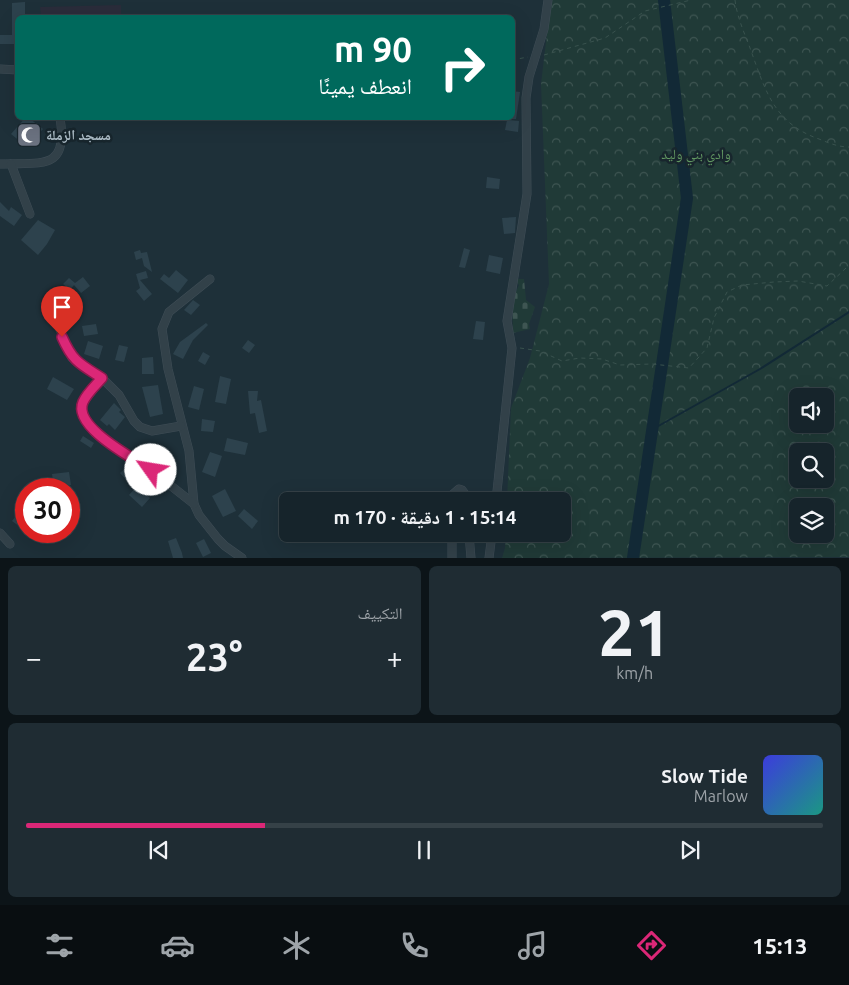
<!DOCTYPE html>
<html lang="ar">
<meta charset="utf-8">
<style>
:root{--surface:#16242b;--page:#1f2c33;--text:#f1f3f6;--muted:#9ea4a9;--line:#354147;--accent:#db2777}
body{margin:0;font-family:Ubuntu,"Noto Naskh Arabic",sans-serif;background:var(--page);color:var(--text);direction:rtl;height:100vh;display:flex;flex-direction:column;font-size:19px;white-space:nowrap}
*{box-sizing:border-box;margin:0}
p{font-size:16px;color:var(--muted)}
.icon{flex:none;width:28px;height:28px;fill:none;stroke:currentColor;stroke-width:2;stroke-linecap:round;stroke-linejoin:round}
.map{position:relative;height:558px;overflow:hidden;direction:ltr}
.panel{display:flex;flex-direction:column;gap:8px;padding:8px;background:#0c1418;flex:1}
.panel>*{flex:none}
.top-card{position:absolute;left:15px;top:15px;width:500px;height:105px;border-radius:8px;box-shadow:0 5px 20px #0002,0 0 0 1px var(--line);direction:rtl;background:#00695c;color:#fff;overflow:hidden}
.controls{position:absolute;left:789px;top:388px;display:grid;gap:10px}
.controls a{display:grid;place-items:center;width:45px;height:45px;border-radius:8px;background:var(--surface);box-shadow:0 5px 20px #0002,0 0 0 1px var(--line);font-size:25px}
.speed{position:absolute;left:15px;top:478px;display:flex;gap:10px;font-size:25px;font-weight:700;text-align:center}
.speed>*{display:grid;place-content:center;width:65px;height:65px;border-radius:50%;background:var(--surface);box-shadow:0 5px 20px #0002,0 0 0 1px var(--line);line-height:1}
.speed .limit{border:8px solid #d22;background:#fff;color:#111}
.pin{position:absolute;display:grid;place-items:center;width:42px;height:42px;color:#fff;margin:-51px -21px;border-radius:50% 50% 50% 0;rotate:-45deg;box-shadow:0 0 5px #0007}
.pin .icon{rotate:45deg}
.me{position:absolute;width:55px;margin:-28px;rotate:302deg;stroke-linejoin:round;filter:drop-shadow(0 0 4px #0008)}
.turn{display:flex;align-items:center;gap:18px;height:105px;padding:0 20px;font-size:22px}
.turn .icon{width:65px;height:65px;stroke-width:2.5}
.turn b{display:block;font-size:35px;line-height:42px}
.big{font-size:38px;font-weight:700;line-height:1.1}
.panel .widget{flex:1;display:flex;flex-direction:column;justify-content:center;gap:8px;min-width:0;padding:0 18px;border-radius:8px;background:var(--page)}
.panel .dial{align-items:center;gap:0}
.dial b{font-size:65px;line-height:1}
.song{display:flex;align-items:center;gap:15px}
.cover{width:60px;height:60px;border-radius:8px;background:linear-gradient(135deg,hsl(240 70% 55%),hsl(170 70% 35%))}
.played{height:5px;border-radius:2px;background:linear-gradient(90deg,var(--accent) 30%,var(--line) 30%)}
.keys{display:flex;justify-content:space-around;direction:ltr}
.heat{display:flex;justify-content:space-between;align-items:center;font-size:28px;direction:ltr}
.panel .tiles{flex:1;display:grid;gap:8px;grid-template-columns:1fr 1fr}
.widget:last-child{grid-column:span 2}
.trip{position:absolute;left:279px;top:492px;width:292px;height:50px;border-radius:8px;background:var(--surface);box-shadow:0 5px 20px #0002,0 0 0 1px var(--line);font-weight:700;line-height:50px;text-align:center;direction:rtl}
.dock{display:flex;height:80px;justify-content:space-around;align-items:center;background:#090e11;color:var(--muted)}
.dock .icon{width:35px;height:35px}
.dock .on{color:var(--accent)}
.dock b{font-size:22px;color:var(--text)}
.map>svg:first-child{display:block}
.medical{fill:#2a2c3a}
.forest{fill:url(#forest-crowns);fill-rule:evenodd}
.cemetery{fill:url(#cemetery-stones)}
.lines{fill:none;stroke-linecap:round;stroke-linejoin:round}
.stream{stroke:#122936;stroke-width:2}
.river{stroke:#122936;stroke-width:12}
.building{fill:#2d424d}
.minor-casing{stroke:#3f4d56;stroke-width:9}
.path{stroke:#39524e;stroke-width:1;stroke-dasharray:4 4;stroke-linecap:butt}
.minor{stroke:#324149;stroke-width:8}
.route-casing{stroke:#8e194d;stroke-width:12}
.route{stroke:#db2777;stroke-width:9}
.labels{text-anchor:middle;dominant-baseline:central;stroke-width:5;stroke-linejoin:round;paint-order:stroke}
.poi-label{font-size:14px;font-weight:bold;fill:#acbcc6;stroke:#18262d;text-anchor:start}
.park-label{font-size:14px;fill:#629862;stroke:#18262d}
</style>
<div class="map">
<svg width="849" height="558" viewBox="0 0 849 558">
<defs>
<pattern id="forest-crowns" width="20" height="18" patternUnits="userSpaceOnUse" patternTransform="scale(1.25)"><rect width="20" height="18" fill="#203a37"/><path d="M2 6a3 3 0 1 1 6 0M12 15a3 3 0 1 1 6 0" fill="none" stroke="#3e5552"/></pattern>
<pattern id="cemetery-stones" width="16" height="16" patternUnits="userSpaceOnUse" patternTransform="scale(1.25)"><rect width="16" height="16" fill="#203a37"/><path d="M2 7V4a2 2 0 0 1 4 0v3zM10 15v-3a2 2 0 0 1 4 0v3z" fill="#3e5552"/></pattern>
</defs>
<rect width="100%" height="100%" fill="#1e3039"/>
<polygon class="medical" points="121,5 121,17 41,17 40,7"/>
<path class="forest" d="M551,0H849V557L502,558L505,548L506,534H562V501H507L511,408L530,358L549,284L541,84ZM798,396H825V424H798ZM798,451H825V479H798ZM798,506H825V534H798Z"/>
<polygon class="cemetery" points="518,279 524,279 526,300 535,307 529,324 530,329 513,333 512,300 519,285 516,282"/>
<g class="lines">
<polyline class="stream" points="653,429 760,369 849,312"/>
<polyline class="river" points="633,558 687,198 664,0"/>
</g>
<g class="building">
<polygon points="25,2 25,18 18,18 18,44 0,44 0,35 12,35 12,3"/>
<polygon points="512,91 520,92 516,119 512,119"/>
<polygon points="25,118 29,118 43,129 27,147 11,134"/>
<polygon points="507,120 519,121 518,132 505,130"/>
<polygon points="487,177 500,179 499,189 486,188"/>
<polygon points="0,202 9,211 11,207 22,215 14,226 0,216"/>
<polygon points="516,217 515,233 504,234 502,218"/>
<polygon points="38,220 55,230 47,244 38,255 21,240"/>
<polygon points="464,248 470,250 465,268 459,267"/>
<polygon points="140,250 142,256 141,253 147,252 152,272 144,266 142,258 136,260 134,252"/>
<polygon points="489,255 503,258 500,274 486,271"/>
<polygon points="176,270 188,280 178,293 160,279 164,274 169,278"/>
<polygon points="146,271 148,278 140,280 152,294 144,301 136,291 140,288 136,274"/>
<polygon points="83,277 90,286 81,293 74,285 70,290 63,284 69,278 75,283"/>
<polygon points="193,300 200,305 191,315 184,310"/>
<polygon points="476,321 485,322 483,340 473,339"/>
<polygon points="206,323 208,325 193,340 183,359 173,354 180,342"/>
<polygon points="96,324 98,334 84,336 82,326"/>
<polygon points="248,340 255,345 249,353 242,348"/>
<polygon points="88,341 103,346 99,359 84,354"/>
<polygon points="119,345 128,347 124,362 115,360"/>
<polygon points="203,352 210,356 205,365 198,361"/>
<polygon points="153,357 154,374 142,374 142,358"/>
<polygon points="220,376 231,379 226,404 215,402"/>
<polygon points="53,377 74,389 67,400 47,389"/>
<polygon points="158,385 163,414 150,417 142,387"/>
<polygon points="194,386 204,389 199,410 188,407"/>
<polygon points="248,391 258,391 257,401 261,400 267,431 259,433 255,413 250,414"/>
<polygon points="114,403 121,410 119,412 125,417 115,430 109,424 107,426 100,420"/>
<polygon points="202,419 215,421 213,432 201,431"/>
<polygon points="83,436 94,443 91,448 80,441"/>
<polygon points="227,438 248,443 245,455 224,451"/>
<polygon points="149,442 159,450 152,455 144,449"/>
<polygon points="210,452 222,456 215,477 202,472"/>
<polygon points="163,455 168,459 161,467 151,458"/>
<polygon points="130,464 139,474 129,483 120,473"/>
<polygon points="69,472 71,485 54,487 52,474"/>
<polygon points="137,486 150,498 142,507 129,495"/>
<polygon points="225,489 236,511 223,517 212,496"/>
<polygon points="22,508 26,511 26,526 24,530 12,521"/>
<polygon points="244,509 258,521 252,529 238,516"/>
<polygon points="37,531 53,531 43,544 33,536"/>
<polygon points="176,538 182,553 183,558 173,558 168,541"/>
<polygon points="204,539 211,553 203,557 196,543"/>
</g>
<g class="lines">
<defs>
<g id="minor">
<polyline points="0,69 18,70"/>
<path d="M0,164C40,162 69,172 60,118"/>
<polyline points="11,164 30,214"/>
<polyline points="210,279 169,312 162,329 168,369 189,451 194,504 199,515 218,539 225,546 242,558"/>
<polyline points="55,313 58,325 72,358 102,378 119,395 134,421 140,427 152,431 181,426"/>
<polyline points="102,378 82,404 82,409 86,419 95,433 151,470 194,504"/>
<polyline points="451,501 452,495 459,489 462,490 465,494 466,501"/>
<polyline points="496,501 512,348 507,321 527,194 526,98 529,77 544,29 548,0"/>
<polyline points="0,533 10,544"/>
<polyline points="469,534 471,558"/>
<polyline points="452,558 452,534"/>
<polyline points="489,558 492,534"/>
</g>
</defs>
<use href="#minor" class="minor-casing"/>
<g class="path">
<path d="M735,0C737,17 744,32 750,48C765,89 773,123 819,139C829,143 838,147 849,147"/>
<polyline points="544,55 605,38 645,11 691,0"/>
<polyline points="512,60 528,57"/>
<polyline points="520,348 540,351 562,361 580,358 602,359 620,365 652,364 689,368 707,348 714,318 727,292 742,285 774,282 798,281 827,286 846,268 849,269"/>
</g>
<use href="#minor" class="minor"/>
</g>
<g class="lines">
<defs>
<path id="route" d="M62,337C73,362 80,364 102,378C96,385 87,393 83,402C72,427 135,459 151,470"/>
</defs>
<use href="#route" class="route-casing"/>
<use href="#route" class="route"/>
</g>
<defs>
<symbol id="mosque-square" viewBox="-11 -11 22 22"><rect x="-9" y="-9" width="18" height="18" rx="4" fill="#6b7280" stroke="#18262d"/><path d="M3.5-4.9A6 6 0 1 0 3.5 4.9A5 5 0 1 1 3.5-4.9Z" fill="#fff"/></symbol>
</defs>
<g fill-rule="evenodd">
<use href="#mosque-square" x="15" y="121" width="28" height="28"/>
</g>
<g class="labels">
<g class="poi-label">
<text x="46" y="135">مسجد الزملة</text>
</g>
<g class="park-label">
<text x="696" y="154">وادي بني وليد</text>
</g>
</g>
</svg>
<div class="controls">
<a><svg class="icon" aria-label="sound" viewBox="0 0 24 24"><path d="M4 9h4l5-4v14l-5-4H4zM17 9q2 3 0 6"/></svg></a>
<a><svg class="icon" aria-label="search" viewBox="0 0 24 24"><circle cx="10" cy="10" r="6"/><path d="M15 15l6 6"/></svg></a>
<a><svg class="icon" aria-label="layers" viewBox="0 0 24 24"><path d="M12 4l9 5-9 5-9-5zM3 14l9 5 9-5"/></svg></a>
</div>
<div class="speed"><div class="limit">30</div></div>
<div class="pin" style="left:62px;top:337px;background:#d93025"><svg class="icon" aria-label="arrive" viewBox="0 0 24 24"><path d="M6 21V4h12l-3 4 3 4H6"/></svg></div>
<svg class="me" style="left:151px;top:470px" viewBox="-20 -20 40 40"><circle r="19" fill="#fff"/><path d="M0-13L10 11 0 6-10 11z" fill="#db2777"/></svg>
<div class="trip">15:14 · 1 دقيقة · 170 m</div>
<div class="top-card">
<div class="turn"><svg class="icon" aria-label="right" viewBox="0 0 24 24"><path d="M7 20v-9h11M14 6l5 5-5 5"/></svg><div><b>90 m</b>انعطف يمينًا</div></div>
</div>
</div>
<section class="panel">
<div class="tiles">
<div class="widget dial"><b>21</b><p>km/h</p></div>
<div class="widget"><p>التكييف</p>
<div class="heat"><a>−</a><b class="big">23°</b><a>+</a></div>
</div>
<div class="widget">
<div class="song"><i class="cover"></i><div><b>Slow Tide</b><p>Marlow</p></div></div>
<div class="played"></div>
<div class="keys"><svg class="icon" aria-label="previous" viewBox="0 0 24 24"><path d="M18 5L8 12l10 7zM5 5v14"/></svg><svg class="icon" aria-label="pause" viewBox="0 0 24 24"><path d="M8 5v14M16 5v14"/></svg><svg class="icon" aria-label="next" viewBox="0 0 24 24"><path d="M6 5l10 7-10 7zM19 5v14"/></svg></div>
</div>
</div>
</section>
<nav class="dock">
<b>15:13</b>
<svg class="icon on" aria-label="directions" viewBox="0 0 24 24"><path d="M12 3l9 9-9 9-9-9zM9 14v-3h6M13 9l2 2-2 2"/></svg>
<svg class="icon" aria-label="music" viewBox="0 0 24 24"><path d="M9 18V5l10-2v13"/><circle cx="6" cy="18" r="3"/><circle cx="16" cy="16" r="3"/></svg>
<svg class="icon" aria-label="phone" viewBox="0 0 24 24"><path d="M5 4h4l2 5-3 2q2 4 5 5l2-3 5 2v4C11 20 4 13 5 4z"/></svg>
<svg class="icon" aria-label="climate" viewBox="0 0 24 24"><path d="M12 3v18M4 7l16 10M4 17L20 7"/></svg>
<svg class="icon" aria-label="car" viewBox="0 0 24 24"><path d="M5 17H2v-5l4-1 3-4h7l3 4 3 1v5h-3M9 17h6M6 11h13"/><circle cx="7" cy="17" r="2"/><circle cx="17" cy="17" r="2"/></svg>
<svg class="icon" aria-label="filters" viewBox="0 0 24 24"><path d="M4 7h16M4 17h16"/><circle cx="9" cy="7" r="2"/><circle cx="15" cy="17" r="2"/></svg>
</nav>
